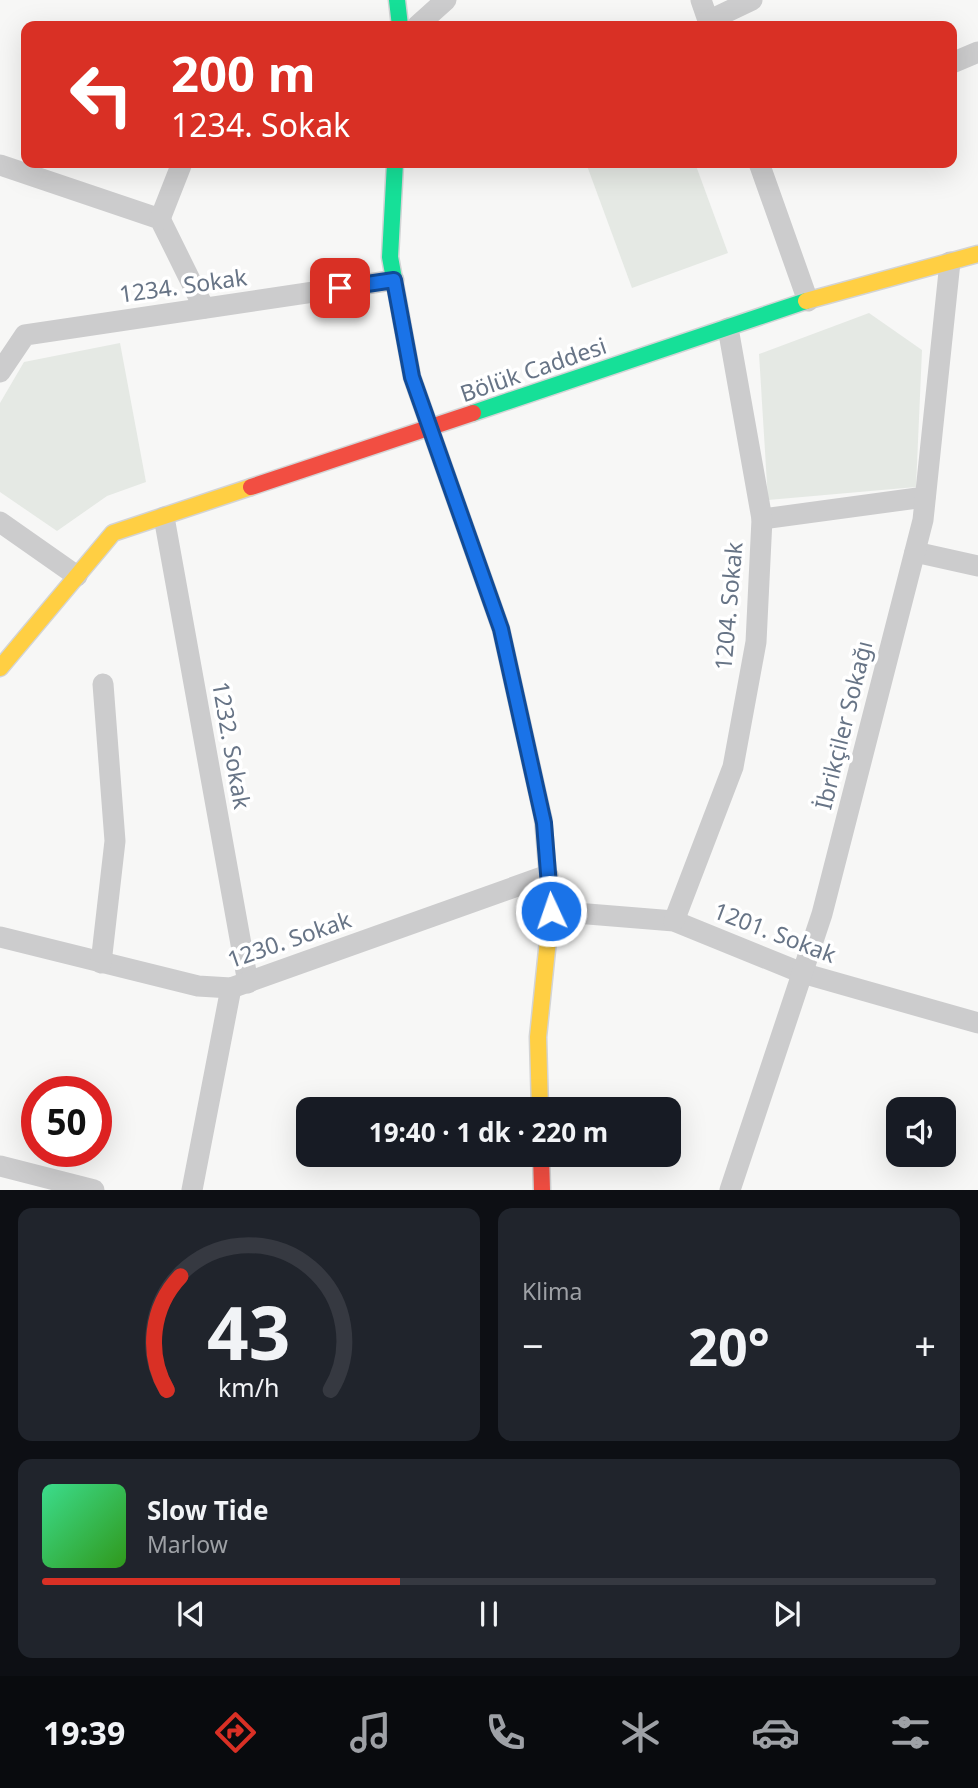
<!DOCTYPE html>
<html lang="tr">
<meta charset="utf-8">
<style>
:root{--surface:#171b24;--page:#20242c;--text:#f1f3f6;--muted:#9ea1a6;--line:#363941;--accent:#d93025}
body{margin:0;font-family:"Noto Sans",sans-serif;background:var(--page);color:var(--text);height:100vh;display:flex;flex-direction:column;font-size:26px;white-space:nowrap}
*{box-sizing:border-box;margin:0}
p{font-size:23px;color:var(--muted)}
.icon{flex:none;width:38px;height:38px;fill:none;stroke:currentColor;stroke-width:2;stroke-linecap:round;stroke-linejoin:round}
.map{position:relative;height:1190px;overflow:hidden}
.side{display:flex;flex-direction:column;gap:18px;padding:18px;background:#0d0f14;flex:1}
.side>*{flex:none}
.guide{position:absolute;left:21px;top:21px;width:936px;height:147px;border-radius:14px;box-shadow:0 7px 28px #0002;background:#d93025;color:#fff;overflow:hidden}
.buttons{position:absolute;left:886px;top:1097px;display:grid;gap:14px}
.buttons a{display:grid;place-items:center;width:70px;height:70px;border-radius:14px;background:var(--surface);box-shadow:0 7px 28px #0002;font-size:35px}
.speed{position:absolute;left:21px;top:1076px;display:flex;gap:14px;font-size:35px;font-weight:700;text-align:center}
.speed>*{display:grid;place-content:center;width:91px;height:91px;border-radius:50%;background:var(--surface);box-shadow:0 7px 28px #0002;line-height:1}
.speed .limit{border:10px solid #d22;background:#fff;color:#111}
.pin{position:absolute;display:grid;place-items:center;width:60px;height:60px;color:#fff;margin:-30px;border-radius:14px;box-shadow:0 4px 10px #0006}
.me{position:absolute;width:77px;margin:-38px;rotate:357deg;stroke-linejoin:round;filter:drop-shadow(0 0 5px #0008)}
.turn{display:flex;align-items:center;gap:24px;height:147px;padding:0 35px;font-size:32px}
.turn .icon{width:91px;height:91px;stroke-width:2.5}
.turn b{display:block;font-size:49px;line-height:60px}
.big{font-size:52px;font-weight:700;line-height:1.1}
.side .card{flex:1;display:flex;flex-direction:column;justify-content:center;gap:10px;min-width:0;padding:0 24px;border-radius:14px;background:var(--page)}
.side .dial{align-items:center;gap:0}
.dial svg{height:182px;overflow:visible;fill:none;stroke:var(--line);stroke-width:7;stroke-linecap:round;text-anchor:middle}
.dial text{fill:var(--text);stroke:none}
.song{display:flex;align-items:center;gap:21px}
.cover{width:84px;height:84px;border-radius:10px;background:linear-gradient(135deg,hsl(150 70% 55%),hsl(110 70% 35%))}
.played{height:7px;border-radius:4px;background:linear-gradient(90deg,var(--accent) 40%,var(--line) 40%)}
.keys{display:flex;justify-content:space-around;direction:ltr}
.heat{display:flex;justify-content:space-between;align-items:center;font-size:38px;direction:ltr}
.side .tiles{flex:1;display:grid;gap:18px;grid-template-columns:1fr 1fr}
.card:last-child{grid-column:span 2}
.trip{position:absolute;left:296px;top:1097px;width:385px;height:70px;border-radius:14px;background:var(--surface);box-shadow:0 7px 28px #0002;font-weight:700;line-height:70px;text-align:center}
.tab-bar{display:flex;height:112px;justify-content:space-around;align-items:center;background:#090b0e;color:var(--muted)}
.tab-bar .icon{width:49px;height:49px}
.tab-bar .active{color:var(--accent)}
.tab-bar b{font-size:32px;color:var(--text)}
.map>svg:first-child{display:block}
.green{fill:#e5e9e4}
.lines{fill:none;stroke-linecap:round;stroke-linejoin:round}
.fast-casing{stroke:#d3d4d5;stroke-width:19}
.slow-casing{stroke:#d3d4d5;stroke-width:19}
.jam-casing{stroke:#d3d4d5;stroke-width:19}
.street{stroke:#cccccd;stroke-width:21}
.fast{stroke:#16e098;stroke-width:16}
.slow{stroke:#ffcf43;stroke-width:16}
.jam{stroke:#f24e42;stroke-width:16}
.route-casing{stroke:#114b97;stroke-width:18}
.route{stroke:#1a73e8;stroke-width:12}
.labels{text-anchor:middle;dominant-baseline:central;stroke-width:7;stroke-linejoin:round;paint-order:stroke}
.street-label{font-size:23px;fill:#677486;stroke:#fff}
</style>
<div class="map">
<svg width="978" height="1190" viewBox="0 0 978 1190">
<rect width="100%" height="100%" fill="#f7f7f6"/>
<g class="green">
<polygon points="586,163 695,163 728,253 632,288"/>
<polygon points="869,313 922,350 916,487 768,500 759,354"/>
<polygon points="120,343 146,482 107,496 57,531 0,492 0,403 24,362"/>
</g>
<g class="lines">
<defs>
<g id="fast">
<polyline points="397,0 400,26"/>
<polyline points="395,163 390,257 412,377 501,629 543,818"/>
<polyline points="473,413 806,301"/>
</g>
<g id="slow">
<polyline points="806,301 978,254"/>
<polyline points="0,668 113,533 251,487"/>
<polyline points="540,1110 538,1037 551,911 543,818"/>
</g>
<g id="jam">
<polyline points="251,487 473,413"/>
<polyline points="541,1155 542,1190"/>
</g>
</defs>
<use href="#fast" class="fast-casing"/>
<use href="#slow" class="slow-casing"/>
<use href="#jam" class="jam-casing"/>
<g class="street">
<polyline points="701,0 710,26"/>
<polyline points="708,21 752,0"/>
<polyline points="417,26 446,0"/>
<polyline points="952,63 978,52"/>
<polyline points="759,163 808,301"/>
<polyline points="0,165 160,219 204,308"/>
<polyline points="160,219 182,163"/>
<polyline points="0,372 25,335 394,280"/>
<polyline points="164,517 248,983"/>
<polyline points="762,519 925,497"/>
<polyline points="0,522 77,576"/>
<polyline points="915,552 978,566"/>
<polyline points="551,911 674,921 802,973 978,1023"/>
<polyline points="674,921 733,767 756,642 762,519 728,328"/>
<polyline points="0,937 198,986 231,988 548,875"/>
<polyline points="101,963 115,841 103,684"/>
<polyline points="0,1166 94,1190"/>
<polyline points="192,1190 231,988"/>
<polyline points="730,1190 822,914 923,520 950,262"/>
</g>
<use href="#fast" class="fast"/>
<use href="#slow" class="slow"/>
<use href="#jam" class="jam"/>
</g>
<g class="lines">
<defs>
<polyline id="route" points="340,288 394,280 412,377 501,629 544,823 551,911"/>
</defs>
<use href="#route" class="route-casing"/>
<use href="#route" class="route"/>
</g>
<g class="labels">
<g class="street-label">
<text transform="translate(183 285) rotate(-8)">1234. Sokak</text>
<text transform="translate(533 369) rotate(-19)">Bölük Caddesi</text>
<text transform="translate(728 606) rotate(-85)">1204. Sokak</text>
<text transform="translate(843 725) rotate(-76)">İbrikçiler Sokağı</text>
<text transform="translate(232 745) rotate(80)">1232. Sokak</text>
<text transform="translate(775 932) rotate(21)">1201. Sokak</text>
<text transform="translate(289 939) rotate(-19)">1230. Sokak</text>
</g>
</g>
</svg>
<div class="buttons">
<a><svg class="icon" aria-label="sound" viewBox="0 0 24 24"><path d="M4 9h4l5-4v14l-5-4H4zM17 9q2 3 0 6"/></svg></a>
</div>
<div class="speed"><div class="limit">50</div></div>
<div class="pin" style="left:340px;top:288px;background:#d93025"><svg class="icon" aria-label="arrive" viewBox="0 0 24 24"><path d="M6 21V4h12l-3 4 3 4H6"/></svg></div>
<svg class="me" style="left:551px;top:911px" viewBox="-20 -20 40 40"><circle r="17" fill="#1a73e8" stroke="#fff" stroke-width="3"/><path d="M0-11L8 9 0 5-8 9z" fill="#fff"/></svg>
<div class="trip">19:40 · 1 dk · 220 m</div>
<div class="guide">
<div class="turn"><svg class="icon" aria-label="left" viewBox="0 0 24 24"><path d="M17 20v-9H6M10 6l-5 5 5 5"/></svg><div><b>200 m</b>1234. Sokak</div></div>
</div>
</div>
<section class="side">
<div class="tiles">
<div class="card dial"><svg viewBox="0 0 100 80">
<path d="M14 69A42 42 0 1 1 86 69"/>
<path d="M14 69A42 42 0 0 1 20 19" stroke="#d93025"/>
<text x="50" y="56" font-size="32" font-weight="700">43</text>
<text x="50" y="72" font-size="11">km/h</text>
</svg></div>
<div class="card"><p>Klima</p>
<div class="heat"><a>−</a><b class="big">20°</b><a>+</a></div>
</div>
<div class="card">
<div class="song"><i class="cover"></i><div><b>Slow Tide</b><p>Marlow</p></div></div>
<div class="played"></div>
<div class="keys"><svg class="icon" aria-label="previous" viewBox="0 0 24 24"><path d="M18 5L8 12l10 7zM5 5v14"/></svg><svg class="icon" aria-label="pause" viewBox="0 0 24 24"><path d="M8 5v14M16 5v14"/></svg><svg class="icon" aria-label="next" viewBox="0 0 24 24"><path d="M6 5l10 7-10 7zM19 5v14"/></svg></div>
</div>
</div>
</section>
<nav class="tab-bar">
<b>19:39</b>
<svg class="icon active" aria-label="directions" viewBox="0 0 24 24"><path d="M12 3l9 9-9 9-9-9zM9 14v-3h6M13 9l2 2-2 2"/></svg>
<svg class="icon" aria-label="music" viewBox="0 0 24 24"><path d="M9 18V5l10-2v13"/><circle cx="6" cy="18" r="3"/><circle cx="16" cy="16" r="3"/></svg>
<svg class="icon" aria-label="phone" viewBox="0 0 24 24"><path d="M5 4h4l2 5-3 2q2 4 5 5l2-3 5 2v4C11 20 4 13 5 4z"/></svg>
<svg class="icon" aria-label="climate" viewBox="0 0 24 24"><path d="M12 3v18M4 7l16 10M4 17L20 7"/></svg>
<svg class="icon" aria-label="car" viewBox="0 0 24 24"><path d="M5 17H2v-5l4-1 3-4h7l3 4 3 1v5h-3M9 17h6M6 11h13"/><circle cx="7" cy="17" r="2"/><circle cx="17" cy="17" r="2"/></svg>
<svg class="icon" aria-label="filters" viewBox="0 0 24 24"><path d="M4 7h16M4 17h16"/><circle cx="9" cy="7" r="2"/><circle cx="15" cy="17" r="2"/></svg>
</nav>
